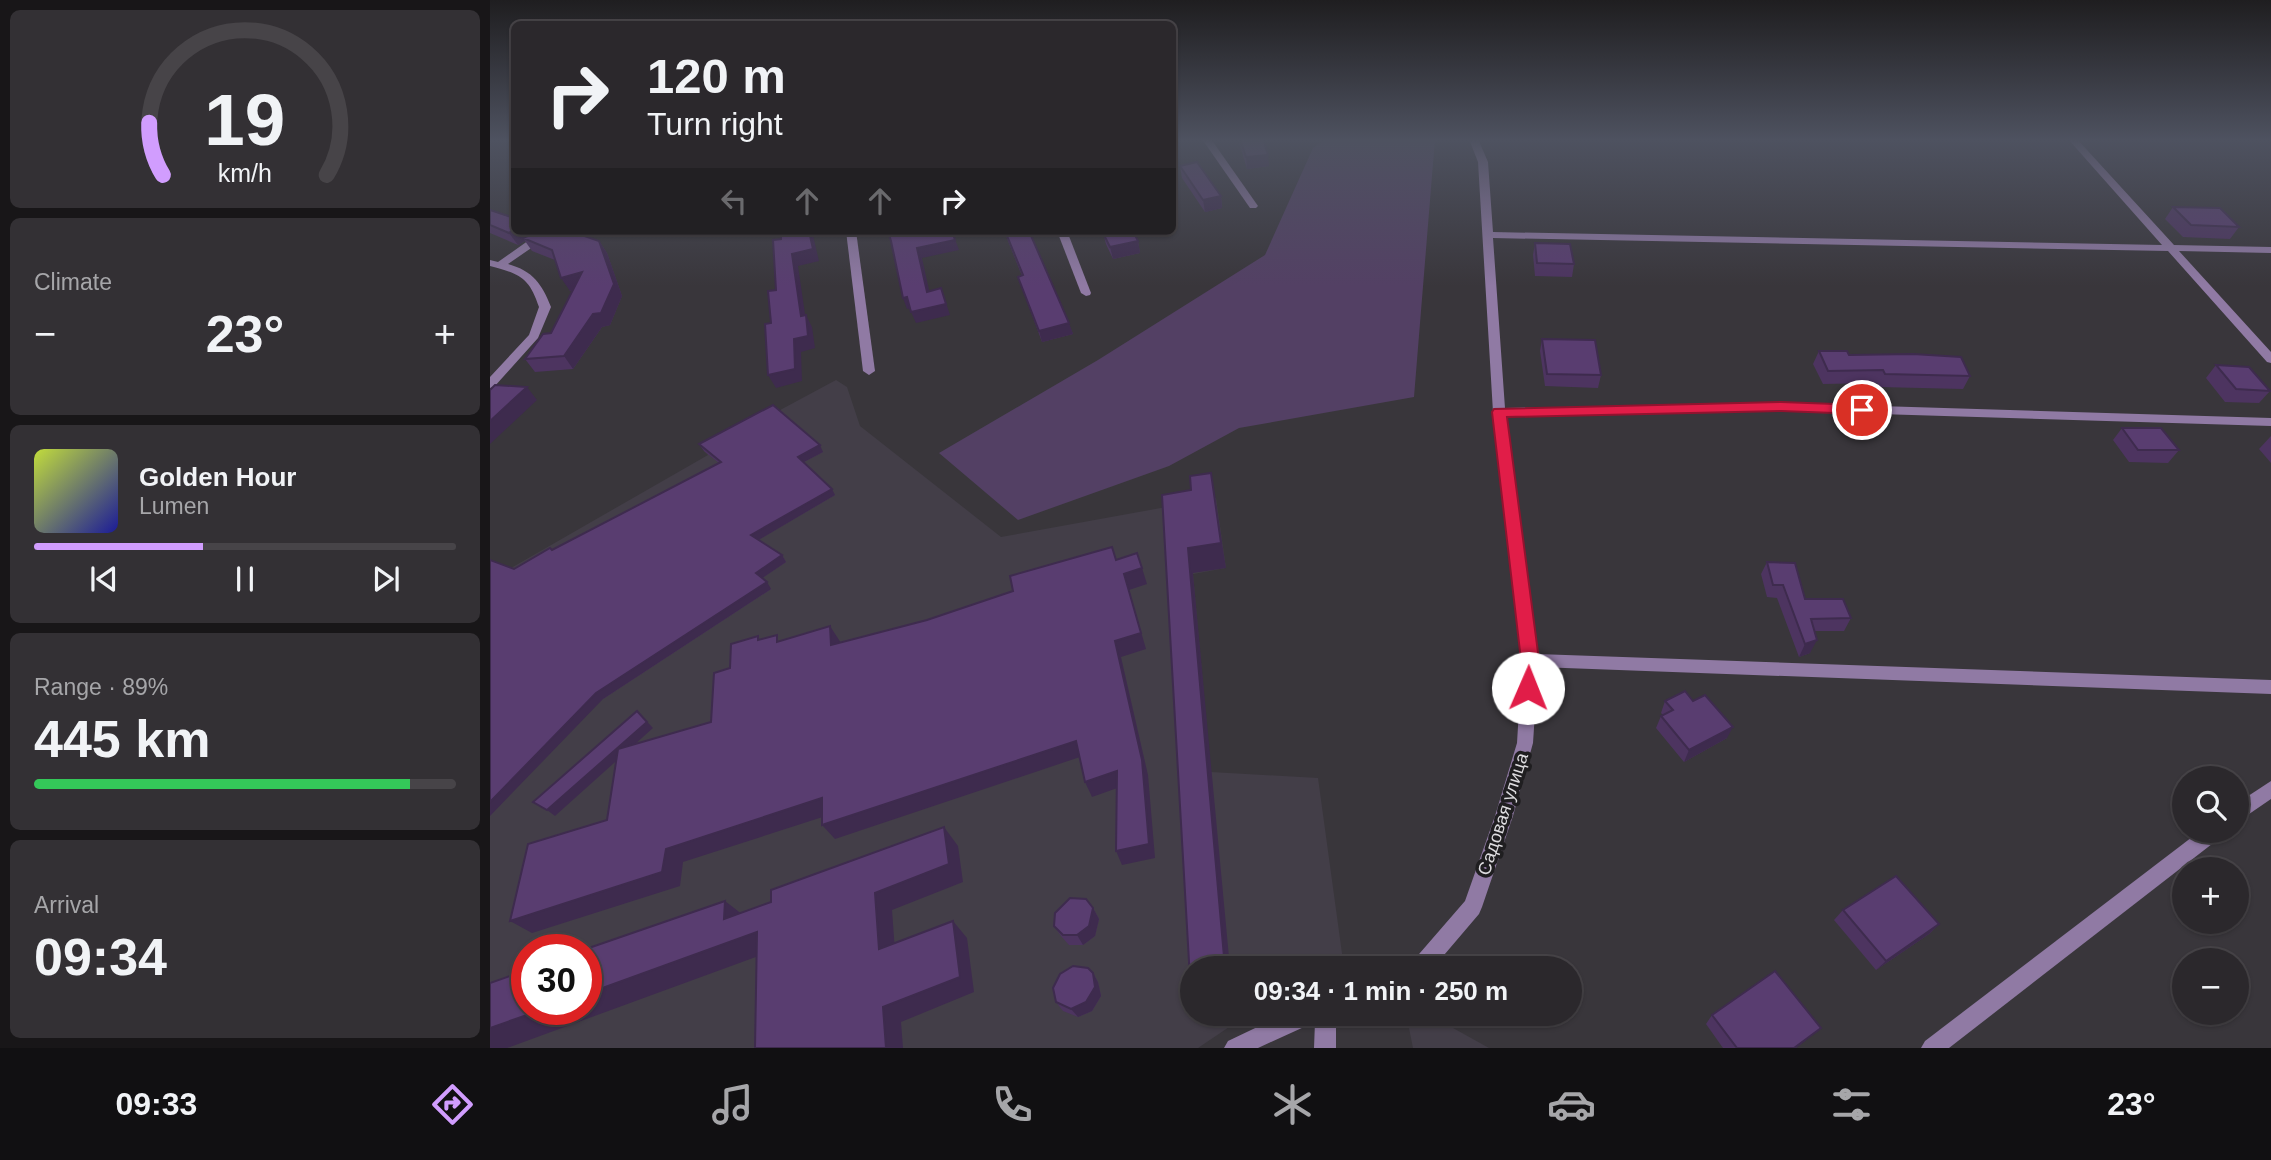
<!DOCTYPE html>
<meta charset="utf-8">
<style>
:root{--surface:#2b282c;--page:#333034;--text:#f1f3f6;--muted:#a6a6a9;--line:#474448;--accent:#d19dfe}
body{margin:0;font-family:Arial,sans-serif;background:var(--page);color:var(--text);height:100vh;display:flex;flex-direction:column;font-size:26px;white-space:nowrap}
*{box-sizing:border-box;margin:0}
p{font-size:23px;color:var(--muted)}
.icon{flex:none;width:38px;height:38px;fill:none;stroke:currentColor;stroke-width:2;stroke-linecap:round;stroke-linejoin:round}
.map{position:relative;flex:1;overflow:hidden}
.details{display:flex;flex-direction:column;gap:10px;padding:10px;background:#181618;width:490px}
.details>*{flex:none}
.guide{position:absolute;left:21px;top:21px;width:665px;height:214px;border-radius:10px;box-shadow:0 2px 5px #0004,0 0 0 2px var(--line);background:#2b282c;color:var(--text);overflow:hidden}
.buttons{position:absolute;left:1682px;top:766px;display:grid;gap:14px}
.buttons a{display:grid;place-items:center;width:77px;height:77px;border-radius:50%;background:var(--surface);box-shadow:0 2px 5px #0004,0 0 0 2px var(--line);font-size:35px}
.speed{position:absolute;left:21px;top:934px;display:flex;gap:14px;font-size:35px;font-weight:700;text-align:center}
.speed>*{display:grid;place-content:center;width:91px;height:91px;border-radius:50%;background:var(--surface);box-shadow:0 2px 5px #0004,0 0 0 2px var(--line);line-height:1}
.speed .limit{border:10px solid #d22;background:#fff;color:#111}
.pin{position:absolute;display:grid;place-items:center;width:60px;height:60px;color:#fff;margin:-30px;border:4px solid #fff;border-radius:50%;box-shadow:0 2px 7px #0007}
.me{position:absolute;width:77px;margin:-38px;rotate:1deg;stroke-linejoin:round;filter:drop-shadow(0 0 5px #0008)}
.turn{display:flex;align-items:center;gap:24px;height:147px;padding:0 21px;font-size:32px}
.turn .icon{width:91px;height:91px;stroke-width:2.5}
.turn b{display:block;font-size:49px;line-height:60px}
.lanes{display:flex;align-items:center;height:66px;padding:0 21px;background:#0003;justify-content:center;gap:35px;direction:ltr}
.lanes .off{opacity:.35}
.big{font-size:52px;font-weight:800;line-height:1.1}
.details .widget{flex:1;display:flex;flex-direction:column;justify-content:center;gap:10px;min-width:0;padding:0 24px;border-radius:10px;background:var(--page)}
.details .dial{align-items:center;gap:0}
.dial svg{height:182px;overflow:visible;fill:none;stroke:var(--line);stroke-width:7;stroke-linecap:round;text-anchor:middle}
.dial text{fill:var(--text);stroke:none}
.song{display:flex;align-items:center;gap:21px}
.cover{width:84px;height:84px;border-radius:10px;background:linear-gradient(135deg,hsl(70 70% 55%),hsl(240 70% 35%))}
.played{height:7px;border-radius:4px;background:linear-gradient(90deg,var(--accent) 40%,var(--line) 40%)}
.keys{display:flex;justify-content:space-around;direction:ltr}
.heat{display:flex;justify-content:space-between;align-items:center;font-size:38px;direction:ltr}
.charge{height:10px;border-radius:5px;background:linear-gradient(90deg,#34c759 89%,var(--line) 0)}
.trip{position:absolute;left:690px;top:956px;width:402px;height:70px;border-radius:35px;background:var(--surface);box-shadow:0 2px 5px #0004,0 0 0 2px var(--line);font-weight:800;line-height:70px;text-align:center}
.tab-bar{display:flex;height:112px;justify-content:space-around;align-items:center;background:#111012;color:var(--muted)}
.tab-bar .icon{width:49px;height:49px}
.tab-bar .active{color:var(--accent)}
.tab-bar b{font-size:32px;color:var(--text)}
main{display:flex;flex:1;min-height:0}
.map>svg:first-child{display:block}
.built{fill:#433e48;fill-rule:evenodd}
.green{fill:#534064}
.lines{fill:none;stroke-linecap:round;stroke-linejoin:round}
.street{fill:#907aa4;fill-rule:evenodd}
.wall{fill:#4d3460}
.shaded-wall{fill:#3e2b4e}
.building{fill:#593d70;stroke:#3e2b4e;stroke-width:2}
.route{fill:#e11d48;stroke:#92132f;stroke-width:2}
.labels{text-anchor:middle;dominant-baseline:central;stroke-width:7;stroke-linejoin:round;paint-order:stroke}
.street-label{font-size:18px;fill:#dddcdf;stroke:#1f1e20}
</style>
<main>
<section class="details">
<div class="widget dial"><svg viewBox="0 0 100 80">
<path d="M14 69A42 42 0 1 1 86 69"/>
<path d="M14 69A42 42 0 0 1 8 46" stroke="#d19dfe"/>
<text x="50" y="56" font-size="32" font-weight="700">19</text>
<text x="50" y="72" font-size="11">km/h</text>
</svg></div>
<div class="widget"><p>Climate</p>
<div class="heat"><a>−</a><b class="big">23°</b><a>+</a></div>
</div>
<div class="widget">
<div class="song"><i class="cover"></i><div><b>Golden Hour</b><p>Lumen</p></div></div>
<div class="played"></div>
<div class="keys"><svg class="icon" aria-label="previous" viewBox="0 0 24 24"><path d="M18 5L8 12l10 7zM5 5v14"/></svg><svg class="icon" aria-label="pause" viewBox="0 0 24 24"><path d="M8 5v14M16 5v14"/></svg><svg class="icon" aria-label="next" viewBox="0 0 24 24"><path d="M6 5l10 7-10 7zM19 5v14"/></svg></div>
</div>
<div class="widget"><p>Range · 89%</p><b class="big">445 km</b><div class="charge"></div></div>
<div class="widget"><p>Arrival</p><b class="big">09:34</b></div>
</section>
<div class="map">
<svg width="1781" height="1048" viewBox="0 0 1781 1048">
<rect width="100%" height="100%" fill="#39363b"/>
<g class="built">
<path d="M346,380L357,387L370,426L511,537L726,498L736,568L703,574L721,772L828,778L854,968H702V1013H773L745,1023L708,1048H0V580L218,455L214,451ZM37,950H96V1010H37Z"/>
<polygon points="916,1013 936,1013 999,1048 923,1048"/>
</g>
<polygon class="green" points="836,139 945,139 924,397 749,428 679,466 528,520 449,453 608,360 775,255 823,148"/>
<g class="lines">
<g class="street">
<polygon points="712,139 721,139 768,206 766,208 760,208"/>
<polygon points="979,139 988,139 998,162 1003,232 1672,245 1578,139 1587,139 1684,245 1781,247 1781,253 1689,251 1781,352 1781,363 1777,362 1678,251 1003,238 1015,408 1291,403 1781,418 1781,426 1291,411 1016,416 1047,654 1781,680 1781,694 1048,667 1043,743 1023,816 992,907 989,914 943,968 920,968 923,961 975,901 1005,816 1027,743 1032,660 1003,412 988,162"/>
<path d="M62,231H77L50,242L18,264C43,271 52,284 61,307L48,338L4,387L0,388V377L39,335L49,307C39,277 30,274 0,266V260L8,262L42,238Z"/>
<polygon points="356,231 366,231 385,371 379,375 373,371"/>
<polygon points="567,231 577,231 601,293 600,295 596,296 591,293"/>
<polygon points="1781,781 1781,799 1746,823 1746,804"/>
<polygon points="1710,831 1734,831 1731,837 1459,1048 1431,1048 1435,1041"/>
<polygon points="797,1013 846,1013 846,1048 824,1048 825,1022 768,1048 734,1048 738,1041"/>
</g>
</g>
<g class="wall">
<polygon points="748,139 773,139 779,166 757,169"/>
<polygon points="690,166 731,196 732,208 715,212 692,178"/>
<polygon points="1683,207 1749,227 1740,239 1693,237 1675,219"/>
<polygon points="0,210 24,231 44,231 45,233 109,241 117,253 132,296 120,325 112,327 83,369 45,372 35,359 61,333 83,290 80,291 65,260 42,251 35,241 28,245 0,233"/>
<polygon points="514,231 539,231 583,334 552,342 528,277 532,276"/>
<polygon points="618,231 643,231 648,241 650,253 623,259 616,244 613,233 618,232"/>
<polygon points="1045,243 1084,264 1082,277 1045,276 1043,255"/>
<polygon points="1052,339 1111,375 1108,388 1055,386 1050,351"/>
<polygon points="1329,351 1359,355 1480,376 1473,389 1389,387 1387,383 1333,384 1323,364"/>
<polygon points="1726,365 1780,391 1769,403 1735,402 1716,378"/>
<polygon points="1632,428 1689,450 1678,463 1639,462 1623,440"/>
<polygon points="1781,436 1781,463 1769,449"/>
<polygon points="209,444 333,452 314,462 345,495 268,540 292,555 296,562 272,578 281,589 113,699 24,569 62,550 229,463 214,451"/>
<polygon points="1277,562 1315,599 1361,618 1354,631 1324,631 1320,653 1309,657 1287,598 1277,597 1271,574"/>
<polygon points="1175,701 1237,738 1194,762 1166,728 1171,716 1173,715 1171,713"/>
<polygon points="603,908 609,919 605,936 593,945 579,945 571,936 564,926"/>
<polygon points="1353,910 1449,924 1439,934 1386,970 1344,920"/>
<polygon points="603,973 608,982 611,996 602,1011 588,1017 573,1011 566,1002"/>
<polygon points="1222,1015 1331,1028 1306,1048 1233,1048 1216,1024"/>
</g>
<g class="shaded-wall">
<polygon points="778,155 779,166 757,169 756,157"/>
<polygon points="731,196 732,208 715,212 713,200"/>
<polygon points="24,229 24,231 44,231 46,234 33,238 35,241 28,245 19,233"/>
<polygon points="319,231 322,231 329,261 308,266 317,328 311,316 302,254"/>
<polygon points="462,231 469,250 432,258 442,303 437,292 427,248"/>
<polygon points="109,241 117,253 132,296 120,325 112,327 83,369 74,356"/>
<polygon points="648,241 650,253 623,259 620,247"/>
<polygon points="92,272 100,284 80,291 71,278"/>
<polygon points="451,288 460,315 426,323 421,312"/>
<polygon points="417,297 422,308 417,309 413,298"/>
<polygon points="316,315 322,327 325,348 311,352 312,381 286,388 278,375 304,339"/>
<polygon points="579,323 583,334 552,342 549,331"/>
<polygon points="37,387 47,400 0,444 0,421"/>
<polygon points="330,445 333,452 312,463 308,457"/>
<polygon points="721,473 736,568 703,573 740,968 735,968 698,548"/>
<polygon points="342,489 345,495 265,542 261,535"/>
<polygon points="292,555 296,562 271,579 266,573"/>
<polygon points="652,568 657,584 639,590 656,649 631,657 658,775 665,858 632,865 626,851 659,844 625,641 634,574"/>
<polygon points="277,582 281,589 113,699 0,816 0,802 106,693"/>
<polygon points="340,626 351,643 341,645"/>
<polygon points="1327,640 1320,653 1309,657 1315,644"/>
<polygon points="147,711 163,728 65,816 57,810"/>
<polygon points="1243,727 1237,738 1194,762 1199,750"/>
<polygon points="586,741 593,756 345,839 332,825"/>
<polygon points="627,771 633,786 602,797 595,782"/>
<polygon points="332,798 345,813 193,862 190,886 42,933 20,921 176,849"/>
<polygon points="454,827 468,846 473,882 402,910 406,965 389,949 385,893"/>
<polygon points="235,901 257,918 234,919"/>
<polygon points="603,908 609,919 605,936 593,945 587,935"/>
<polygon points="463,921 477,938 484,992 411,1022 413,1048 396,1048 393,1007"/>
<polygon points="1449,924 1439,934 1386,970 1396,961"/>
<polygon points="267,932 288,949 17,1048 0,1048 0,1028 51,1010 96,1010 96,994"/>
<polygon points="603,973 608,982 611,996 602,1011 588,1017 581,1009"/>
<polygon points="1331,1028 1306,1048 1304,1048"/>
</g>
<g class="building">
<polygon points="750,139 773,139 778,155 756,157"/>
<polygon points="707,162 731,196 713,200 690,166"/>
<polygon points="1683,207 1730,208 1749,227 1701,225"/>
<polygon points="0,210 24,218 24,229 19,233 0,225"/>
<polygon points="50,231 80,231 109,241 124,284 111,313 103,314 74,356 35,359 53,334 61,333 92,272 71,278 62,250 33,238"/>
<polygon points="291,231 319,231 323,249 302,254 311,316 316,315 318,336 304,339 305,369 278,375 275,324 281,323 278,291 286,290 283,240 291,239"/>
<polygon points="398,231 462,231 465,240 427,248 437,292 451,288 456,304 421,312 417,297 413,298 401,241"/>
<polygon points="515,231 539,231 579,323 549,331 528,277 533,275"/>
<polygon points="621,231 643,231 648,241 620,247 613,233"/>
<polygon points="1045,243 1080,244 1084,264 1047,263"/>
<polygon points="1052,339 1105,340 1111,375 1057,374"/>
<polygon points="1329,351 1357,351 1359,355 1423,354 1471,357 1480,376 1395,374 1393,370 1338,371"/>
<polygon points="1726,365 1759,367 1780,391 1746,389"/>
<polygon points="5,385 37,387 0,421 0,390"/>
<polygon points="283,405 330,445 308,457 342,489 261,535 292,555 266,573 277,582 106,693 0,802 0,560 24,569 60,548 62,550 231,462 209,444"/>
<polygon points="1632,428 1671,428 1689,450 1648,450"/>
<polygon points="721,473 731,543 698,548 735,968 702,968 701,996 672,495 701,490 700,476"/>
<polygon points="622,547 626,560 647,553 652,568 634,574 651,633 625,641 652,760 659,844 626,851 627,771 595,782 586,741 332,825 332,798 176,849 172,872 20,921 38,844 117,820 128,749 221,722 224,673 240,668 241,644 268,636 268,640 287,635 287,642 340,626 341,645 437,620 523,591 520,576"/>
<polygon points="1277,562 1305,563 1315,599 1353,599 1361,618 1321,619 1327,640 1315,644 1293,585 1283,585"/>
<polygon points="1195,691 1203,701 1215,695 1243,727 1199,750 1171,716 1183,710 1175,701"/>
<polygon points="147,711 157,722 57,810 43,802"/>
<polygon points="454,827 459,864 385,893 389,949 463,921 470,977 393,1007 396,1048 265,1048 267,932 96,994 96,950 93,950 235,901 234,919 281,902 281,890"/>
<polygon points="1406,876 1449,924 1396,961 1353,910"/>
<polygon points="580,898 596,899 603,908 599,926 587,935 573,935 564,926 565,913"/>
<polygon points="583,966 598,968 603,973 605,987 596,1002 581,1009 566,1002 563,988 570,974"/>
<polygon points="37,970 37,1010 51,1010 0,1028 0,983"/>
<polygon points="1285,971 1331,1028 1304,1048 1247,1048 1222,1015"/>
</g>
<linearGradient id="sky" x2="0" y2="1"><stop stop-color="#1f1e20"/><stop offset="0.49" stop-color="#4e5260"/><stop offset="1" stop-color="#4e5260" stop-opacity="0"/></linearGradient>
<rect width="1781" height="286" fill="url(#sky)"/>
<polygon class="route" points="1291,402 1372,405 1379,410 1372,414 1291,411 1017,417 1049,660 1045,693 1038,695 1032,693 1029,688 1031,660 1002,412 1004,409"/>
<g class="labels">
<g class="street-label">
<text transform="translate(1013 814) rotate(-72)">Садовая улица</text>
</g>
</g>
</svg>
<div class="buttons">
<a><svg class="icon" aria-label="search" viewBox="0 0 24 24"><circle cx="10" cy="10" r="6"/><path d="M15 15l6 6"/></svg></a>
<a>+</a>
<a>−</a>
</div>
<div class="speed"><div class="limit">30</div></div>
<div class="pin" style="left:1372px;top:410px;background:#d93025"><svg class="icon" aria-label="arrive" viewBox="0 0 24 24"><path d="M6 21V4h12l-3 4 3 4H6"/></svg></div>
<svg class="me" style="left:1038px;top:688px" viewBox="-20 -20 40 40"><circle r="19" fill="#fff"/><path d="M0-13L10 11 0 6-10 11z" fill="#e11d48"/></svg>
<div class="trip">09:34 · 1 min · 250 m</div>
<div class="guide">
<div class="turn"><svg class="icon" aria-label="right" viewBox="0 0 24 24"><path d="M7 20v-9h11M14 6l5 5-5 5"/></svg><div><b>120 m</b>Turn right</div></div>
<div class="lanes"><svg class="icon off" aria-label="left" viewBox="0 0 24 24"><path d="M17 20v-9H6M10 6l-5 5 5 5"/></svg><svg class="icon off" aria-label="ahead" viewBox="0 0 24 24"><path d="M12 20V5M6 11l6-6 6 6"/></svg><svg class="icon off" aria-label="ahead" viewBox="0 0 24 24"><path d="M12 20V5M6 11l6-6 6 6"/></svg><svg class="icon" aria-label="right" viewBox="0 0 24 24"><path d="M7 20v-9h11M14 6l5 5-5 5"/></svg></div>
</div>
</div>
</main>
<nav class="tab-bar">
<b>09:33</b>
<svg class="icon active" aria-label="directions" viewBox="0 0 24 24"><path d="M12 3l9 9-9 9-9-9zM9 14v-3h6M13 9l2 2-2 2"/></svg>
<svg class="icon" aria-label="music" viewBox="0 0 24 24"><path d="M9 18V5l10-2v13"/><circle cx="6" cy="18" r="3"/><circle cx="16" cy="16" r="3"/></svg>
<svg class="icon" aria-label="phone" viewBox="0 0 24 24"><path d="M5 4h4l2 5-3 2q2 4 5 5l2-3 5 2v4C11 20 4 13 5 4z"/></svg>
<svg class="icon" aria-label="climate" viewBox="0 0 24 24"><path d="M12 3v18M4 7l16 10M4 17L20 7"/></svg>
<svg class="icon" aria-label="car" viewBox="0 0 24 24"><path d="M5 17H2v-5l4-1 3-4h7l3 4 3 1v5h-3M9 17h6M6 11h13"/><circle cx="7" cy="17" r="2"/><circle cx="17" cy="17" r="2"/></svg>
<svg class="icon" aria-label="filters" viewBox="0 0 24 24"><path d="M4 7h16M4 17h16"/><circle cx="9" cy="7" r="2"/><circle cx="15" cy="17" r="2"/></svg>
<b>23°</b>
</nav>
